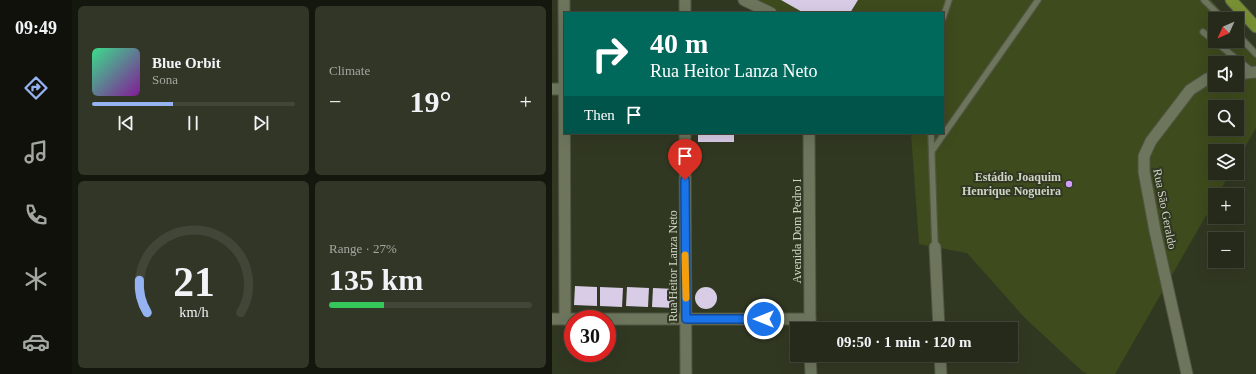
<!DOCTYPE html>
<meta charset="utf-8">
<style>
:root{--surface:#252a1a;--page:#313627;--text:#f1f3f6;--muted:#a3a7a2;--line:#424639;--accent:#95b2f1}
body{margin:0;font-family:"Times New Roman",serif;background:var(--page);color:var(--text);height:100vh;display:flex;flex-direction:column;font-size:15px;white-space:nowrap}
*{box-sizing:border-box;margin:0}
p{font-size:13px;color:var(--muted)}
.icon{flex:none;width:22px;height:22px;fill:none;stroke:currentColor;stroke-width:2;stroke-linecap:round;stroke-linejoin:round}
.map{position:relative;flex:1;overflow:hidden}
.drawer{display:flex;flex-direction:column;gap:6px;padding:6px;background:#14170e;width:480px}
.drawer>*{flex:none}
.banner{position:absolute;left:12px;top:12px;width:380px;height:122px;border-radius:0px;box-shadow:0 4px 16px #0002,0 0 0 1px var(--line);background:#00695c;color:#fff;overflow:hidden}
.needle{width:26px;rotate:225deg}
.controls{position:absolute;left:656px;top:12px;display:grid;gap:8px}
.controls a{display:grid;place-items:center;width:36px;height:36px;border-radius:0px;background:var(--surface);box-shadow:0 4px 16px #0002,0 0 0 1px var(--line);font-size:20px}
.speed{position:absolute;left:12px;top:310px;display:flex;gap:8px;font-size:20px;font-weight:700;text-align:center}
.speed>*{display:grid;place-content:center;width:52px;height:52px;border-radius:50%;background:var(--surface);box-shadow:0 4px 16px #0002,0 0 0 1px var(--line);line-height:1}
.speed .limit{border:6px solid #d22;background:#fff;color:#111}
.pin{position:absolute;display:grid;place-items:center;width:34px;height:34px;color:#fff;margin:-41px -17px;border-radius:50% 50% 50% 0;rotate:-45deg;box-shadow:0 0 4px #0007}
.pin .icon{rotate:45deg}
.me{position:absolute;width:44px;margin:-22px;rotate:270deg;stroke-linejoin:round;filter:drop-shadow(0 0 3px #0008)}
.turn{display:flex;align-items:center;gap:14px;height:84px;padding:0 20px;font-size:18px}
.turn .icon{width:52px;height:52px;stroke-width:2.5}
.turn b{display:block;font-size:28px;line-height:34px}
.then{display:flex;align-items:center;height:38px;padding:0 20px;background:#0003;gap:8px;font-size:15px}
.big{font-size:30px;font-weight:800;line-height:1.1}
.drawer .tile{flex:1;display:flex;flex-direction:column;justify-content:center;gap:6px;min-width:0;padding:0 14px;border-radius:6px;background:var(--page)}
.drawer .dial{align-items:center;gap:0}
.dial svg{height:104px;overflow:visible;fill:none;stroke:var(--line);stroke-width:7;stroke-linecap:round;text-anchor:middle}
.dial text{fill:var(--text);stroke:none}
.song{display:flex;align-items:center;gap:12px}
.cover{width:48px;height:48px;border-radius:6px;background:linear-gradient(135deg,hsl(150 70% 55%),hsl(290 70% 35%))}
.played{height:4px;border-radius:2px;background:linear-gradient(90deg,var(--accent) 40%,var(--line) 40%)}
.keys{display:flex;justify-content:space-around;direction:ltr}
.heat{display:flex;justify-content:space-between;align-items:center;font-size:22px;direction:ltr}
.charge{height:6px;border-radius:3px;background:linear-gradient(90deg,#34c759 27%,var(--line) 0)}
.drawer .tiles{flex:1;display:grid;gap:6px;grid-template-columns:repeat(2,1fr)}
.trip{position:absolute;left:238px;top:322px;width:228px;height:40px;border-radius:0px;background:var(--surface);box-shadow:0 4px 16px #0002,0 0 0 1px var(--line);font-weight:800;line-height:40px;text-align:center}
main{display:flex;flex:1;min-height:0}
.tab-bar{display:flex;flex-direction:column;width:72px;justify-content:space-around;align-items:center;background:#0f110a;color:var(--muted)}
.tab-bar .icon{width:28px;height:28px}
.tab-bar .current{color:var(--accent)}
.tab-bar b{font-size:18px;color:var(--text)}
.map>svg:first-child{display:block}
.green{fill:#3e4b1c;fill-rule:evenodd}
.building{fill:#d9cce7}
.lines{fill:none;stroke-linecap:round;stroke-linejoin:round}
.service-casing{stroke:#505542;stroke-width:8}
.minor-casing{stroke:#505542;stroke-width:13}
.trunk-casing{stroke:#505542;stroke-width:13}
.service{stroke:#6d765d;stroke-width:5.5}
.minor{stroke:#6d765d;stroke-width:11}
.trunk{stroke:#789034;stroke-width:11}
.route-casing{stroke:#114b97;stroke-width:10}
.route{stroke:#1a73e8;stroke-width:7}
.slow{stroke:#f59e0b;stroke-width:7}
.poi-dot{fill:#d19dfe;stroke:#313822;stroke-width:1.5}
.labels{text-anchor:middle;dominant-baseline:central;stroke-width:4;stroke-linejoin:round;paint-order:stroke}
.poi-label{font-size:12px;font-weight:bold;fill:#cfd4c6;stroke:#313822;text-anchor:end}
.street-label{font-size:12px;fill:#cfd4c6;stroke:#313822}
</style>
<main>
<nav class="tab-bar">
<b>09:49</b>
<svg class="icon current" aria-label="directions" viewBox="0 0 24 24"><path d="M12 3l9 9-9 9-9-9zM9 14v-3h6M13 9l2 2-2 2"/></svg>
<svg class="icon" aria-label="music" viewBox="0 0 24 24"><path d="M9 18V5l10-2v13"/><circle cx="6" cy="18" r="3"/><circle cx="16" cy="16" r="3"/></svg>
<svg class="icon" aria-label="phone" viewBox="0 0 24 24"><path d="M5 4h4l2 5-3 2q2 4 5 5l2-3 5 2v4C11 20 4 13 5 4z"/></svg>
<svg class="icon" aria-label="climate" viewBox="0 0 24 24"><path d="M12 3v18M4 7l16 10M4 17L20 7"/></svg>
<svg class="icon" aria-label="car" viewBox="0 0 24 24"><path d="M5 17H2v-5l4-1 3-4h7l3 4 3 1v5h-3M9 17h6M6 11h13"/><circle cx="7" cy="17" r="2"/><circle cx="17" cy="17" r="2"/></svg>
</nav>
<section class="drawer">
<div class="tiles">
<div class="tile">
<div class="song"><i class="cover"></i><div><b>Blue Orbit</b><p>Sona</p></div></div>
<div class="played"></div>
<div class="keys"><svg class="icon" aria-label="previous" viewBox="0 0 24 24"><path d="M18 5L8 12l10 7zM5 5v14"/></svg><svg class="icon" aria-label="pause" viewBox="0 0 24 24"><path d="M8 5v14M16 5v14"/></svg><svg class="icon" aria-label="next" viewBox="0 0 24 24"><path d="M6 5l10 7-10 7zM19 5v14"/></svg></div>
</div>
<div class="tile"><p>Climate</p>
<div class="heat"><a>−</a><b class="big">19°</b><a>+</a></div>
</div>
<div class="tile dial"><svg viewBox="0 0 100 80">
<path d="M14 69A42 42 0 1 1 86 69"/>
<path d="M14 69A42 42 0 0 1 8 44" stroke="#95b2f1"/>
<text x="50" y="56" font-size="32" font-weight="700">21</text>
<text x="50" y="72" font-size="11">km/h</text>
</svg></div>
<div class="tile"><p>Range · 27%</p><b class="big">135 km</b><div class="charge"></div></div>
</div>
</section>
<div class="map">
<svg width="704" height="374" viewBox="0 0 704 374">
<rect width="100%" height="100%" fill="#313822"/>
<path class="green" d="M205,0H659L676,19H663V41H685V29L704,50V128L685,161V151H663V173H678L666,195H663V200L563,374H535L530,371L473,318L415,253L367,244L359,133H391V13H230ZM663,63H685V85H663ZM663,107H685V129H663Z"/>
<g class="building">
<polygon points="229,0 306,0 298,13 252,13"/>
<rect x="146" y="133" width="36" height="9"/>
<polygon points="23,286 45,287 45,306 22,305"/>
<circle cx="154" cy="298" r="11"/>
<polygon points="48,287 71,288 70,307 48,306"/>
<polygon points="75,287 97,288 96,307 74,306"/>
<polygon points="101,288 123,289 122,308 100,307"/>
</g>
<g class="lines">
<defs>
<g id="service">
<polyline points="652,0 671,19"/>
<polyline points="391,18 397,0"/>
<polyline points="651,32 701,72"/>
<polyline points="685,34 704,54"/>
<polyline points="379,133 383,247"/>
<polyline points="380,151 486,0"/>
</g>
<g id="minor">
<polyline points="12,0 13,319"/>
<polyline points="192,0 219,13"/>
<polyline points="133,13 133,0"/>
<polyline points="685,74 704,72"/>
<polyline points="0,89 13,89"/>
<polyline points="133,133 134,374"/>
<polyline points="257,133 258,329"/>
<polyline points="383,247 387,329"/>
<polyline points="0,319 258,319"/>
<polyline points="258,355 259,374"/>
<polyline points="388,355 389,374"/>
<polyline points="635,374 603,231 592,172 592,156 599,141 638,90 655,79 663,78"/>
</g>
<polyline id="trunk" points="679,0 704,27"/>
</defs>
<use href="#service" class="service-casing"/>
<use href="#minor" class="minor-casing"/>
<use href="#trunk" class="trunk-casing"/>
<use href="#service" class="service"/>
<use href="#minor" class="minor"/>
<use href="#trunk" class="trunk"/>
</g>
<g class="lines">
<defs>
<polyline id="route" points="133,180 134,319 212,319"/>
</defs>
<use href="#route" class="route-casing"/>
<use href="#route" class="route"/>
<polyline class="slow" points="133,255 134,298"/>
</g>
<circle class="poi-dot" cx="517" cy="184" r="4"/>
<g class="labels">
<g class="poi-label">
<text x="509" y="177">Estádio Joaquim<tspan x="509" dy="14">Henrique Nogueira</tspan></text>
</g>
<g class="street-label">
<text transform="translate(613 209) rotate(79)">Rua São Geraldo</text>
<text transform="translate(245 231) rotate(-90)">Avenida Dom Pedro I</text>
<text transform="translate(121 266) rotate(-90)">Rua Heitor Lanza Neto</text>
</g>
</g>
</svg>
<div class="controls">
<a><svg class="needle" viewBox="-14 -14 28 28"><path d="M0-13l5 13h-10z" fill="#e53935"/><path d="M0 13l5-13h-10z" fill="#a3a7a2"/></svg></a>
<a><svg class="icon" aria-label="sound" viewBox="0 0 24 24"><path d="M4 9h4l5-4v14l-5-4H4zM17 9q2 3 0 6"/></svg></a>
<a><svg class="icon" aria-label="search" viewBox="0 0 24 24"><circle cx="10" cy="10" r="6"/><path d="M15 15l6 6"/></svg></a>
<a><svg class="icon" aria-label="layers" viewBox="0 0 24 24"><path d="M12 4l9 5-9 5-9-5zM3 14l9 5 9-5"/></svg></a>
<a>+</a>
<a>−</a>
</div>
<div class="speed"><div class="limit">30</div></div>
<div class="pin" style="left:133px;top:180px;background:#d93025"><svg class="icon" aria-label="arrive" viewBox="0 0 24 24"><path d="M6 21V4h12l-3 4 3 4H6"/></svg></div>
<svg class="me" style="left:212px;top:319px" viewBox="-20 -20 40 40"><circle r="17" fill="#1a73e8" stroke="#fff" stroke-width="3"/><path d="M0-11L8 9 0 5-8 9z" fill="#fff"/></svg>
<div class="trip">09:50 · 1 min · 120 m</div>
<div class="banner">
<div class="turn"><svg class="icon" aria-label="right" viewBox="0 0 24 24"><path d="M7 20v-9h11M14 6l5 5-5 5"/></svg><div><b>40 m</b>Rua Heitor Lanza Neto</div></div>
<div class="then">Then<svg class="icon" aria-label="arrive" viewBox="0 0 24 24"><path d="M6 21V4h12l-3 4 3 4H6"/></svg></div>
</div>
</div>
</main>
